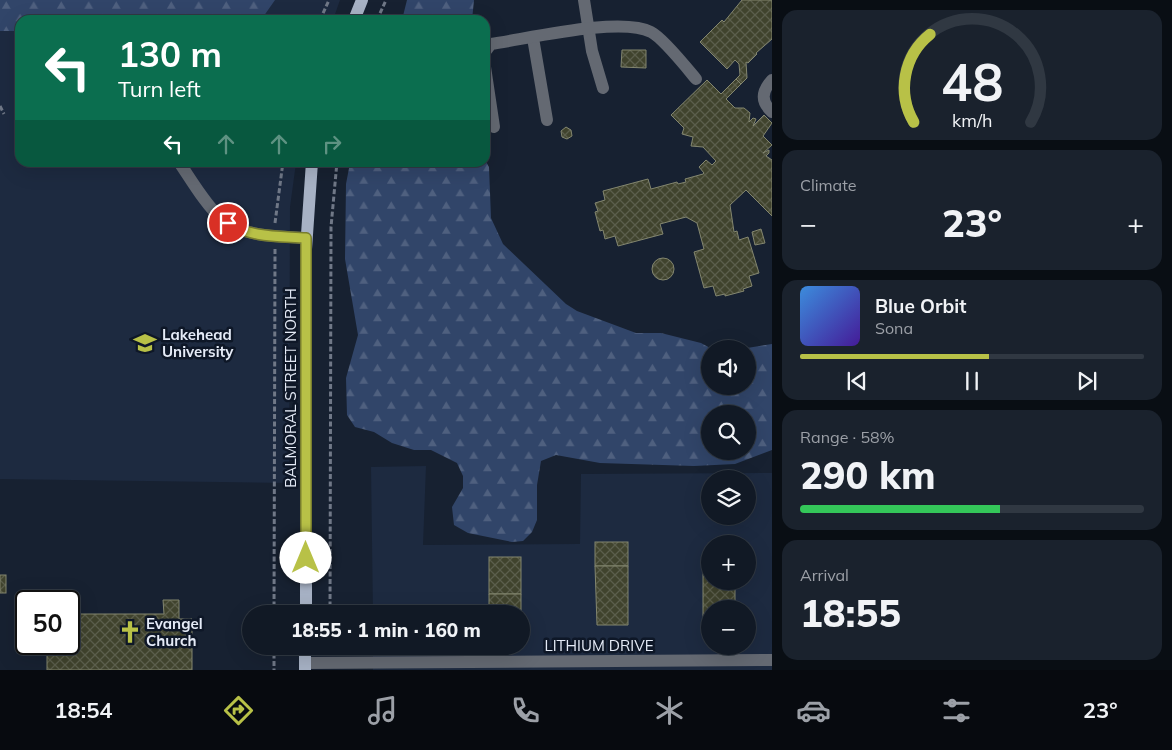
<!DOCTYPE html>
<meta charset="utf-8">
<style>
:root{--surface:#111925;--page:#1a222d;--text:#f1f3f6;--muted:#9ca0a7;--line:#303842;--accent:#b8c147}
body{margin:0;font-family:Mulish,sans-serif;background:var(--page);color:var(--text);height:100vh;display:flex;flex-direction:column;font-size:19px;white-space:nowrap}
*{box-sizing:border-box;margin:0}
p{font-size:16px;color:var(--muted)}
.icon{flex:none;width:28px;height:28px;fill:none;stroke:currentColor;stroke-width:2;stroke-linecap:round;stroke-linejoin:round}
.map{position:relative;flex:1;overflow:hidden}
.drawer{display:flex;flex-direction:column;gap:10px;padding:10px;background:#090e14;width:400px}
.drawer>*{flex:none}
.banner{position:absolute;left:15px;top:15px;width:475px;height:152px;border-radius:15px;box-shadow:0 5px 20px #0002,0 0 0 1px var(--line);background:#0b6e4f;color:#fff;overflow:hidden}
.controls{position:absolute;left:701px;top:340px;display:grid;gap:10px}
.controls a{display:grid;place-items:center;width:55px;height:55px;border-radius:50%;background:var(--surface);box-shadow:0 5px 20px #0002,0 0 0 1px var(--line);font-size:25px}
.speed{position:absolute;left:15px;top:590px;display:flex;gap:10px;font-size:25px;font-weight:700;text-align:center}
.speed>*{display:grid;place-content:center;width:65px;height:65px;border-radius:50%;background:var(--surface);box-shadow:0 5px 20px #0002,0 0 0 1px var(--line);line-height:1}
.speed .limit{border:2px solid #111;border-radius:8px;background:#fff;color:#111}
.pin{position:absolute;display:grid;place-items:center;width:42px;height:42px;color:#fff;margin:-21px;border:2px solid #fff;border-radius:50%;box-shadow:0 1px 5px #0007}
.me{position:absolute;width:55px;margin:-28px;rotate:0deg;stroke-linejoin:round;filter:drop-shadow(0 0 4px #0008)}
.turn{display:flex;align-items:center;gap:18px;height:105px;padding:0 20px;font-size:22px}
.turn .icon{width:65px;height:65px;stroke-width:2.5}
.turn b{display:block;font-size:35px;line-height:42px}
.lanes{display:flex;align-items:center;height:48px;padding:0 20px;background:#0003;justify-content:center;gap:25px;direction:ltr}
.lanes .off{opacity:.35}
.big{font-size:38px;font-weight:800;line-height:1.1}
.drawer .tile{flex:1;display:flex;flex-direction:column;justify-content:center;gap:8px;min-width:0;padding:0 18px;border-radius:15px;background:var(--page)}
.drawer .dial{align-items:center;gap:0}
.dial svg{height:130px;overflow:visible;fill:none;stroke:var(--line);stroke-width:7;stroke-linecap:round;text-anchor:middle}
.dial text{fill:var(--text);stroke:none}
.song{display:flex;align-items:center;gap:15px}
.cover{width:60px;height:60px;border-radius:8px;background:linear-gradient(135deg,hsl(210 70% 55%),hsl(260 70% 35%))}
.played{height:5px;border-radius:2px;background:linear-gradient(90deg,var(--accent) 55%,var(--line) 55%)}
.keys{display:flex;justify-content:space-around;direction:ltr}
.heat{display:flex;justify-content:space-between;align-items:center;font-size:28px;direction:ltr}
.charge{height:8px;border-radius:4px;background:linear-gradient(90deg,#34c759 58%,var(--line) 0)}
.trip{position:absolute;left:242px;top:605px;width:288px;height:50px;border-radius:25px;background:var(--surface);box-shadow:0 5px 20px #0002,0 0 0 1px var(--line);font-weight:800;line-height:50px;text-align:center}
.tab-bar{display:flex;height:80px;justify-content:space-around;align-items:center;background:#070a0f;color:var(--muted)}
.tab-bar .icon{width:35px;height:35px}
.tab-bar .selected{color:var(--accent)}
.tab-bar b{font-size:22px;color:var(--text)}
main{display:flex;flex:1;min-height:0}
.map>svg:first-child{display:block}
.built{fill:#1d2a40;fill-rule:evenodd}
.forest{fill:url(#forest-firs);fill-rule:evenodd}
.building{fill:url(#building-cross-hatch);stroke:#83866f}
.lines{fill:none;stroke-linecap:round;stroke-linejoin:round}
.path{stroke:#707887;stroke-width:3;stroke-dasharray:5 2.5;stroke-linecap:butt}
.minor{stroke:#646972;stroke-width:12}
.major{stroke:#a7b2c5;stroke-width:12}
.route-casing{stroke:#787d2e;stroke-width:12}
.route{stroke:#b8c147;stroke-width:9}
.labels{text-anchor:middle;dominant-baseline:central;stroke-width:5;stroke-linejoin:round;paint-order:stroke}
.poi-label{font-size:15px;font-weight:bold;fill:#e5ebf7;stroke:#0e1727;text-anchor:start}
.street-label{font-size:15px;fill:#e5ebf7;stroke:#0e1727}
</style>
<main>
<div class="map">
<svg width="772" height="670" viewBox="0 0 772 670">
<defs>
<pattern id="forest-firs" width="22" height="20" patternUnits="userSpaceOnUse" patternTransform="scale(1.25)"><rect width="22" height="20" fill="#314569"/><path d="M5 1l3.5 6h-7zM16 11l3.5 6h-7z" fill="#4f607f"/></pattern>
<pattern id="building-cross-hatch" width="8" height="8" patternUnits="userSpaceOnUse" patternTransform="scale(1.25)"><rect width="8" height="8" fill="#40432d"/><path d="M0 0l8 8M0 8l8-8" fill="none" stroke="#5b5e4c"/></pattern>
</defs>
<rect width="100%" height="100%" fill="#172131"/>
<g class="built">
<polygon points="0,0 340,0 333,20 20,20 20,162 296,163 290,207 289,483 0,479"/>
<path d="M426,466L423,545L580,544L581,474L772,473V670H373V646H521V614H373L371,467ZM710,479H748V516H710ZM710,544H748V581H710ZM710,609H748V646H710Z"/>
</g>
<g class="forest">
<polygon points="0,0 275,0 261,20 209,20 167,15 133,20 20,20 20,31 0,31"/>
<polygon points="407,0 474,0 472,20 402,20"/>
<path d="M485,160L489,167L491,218L503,244L566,304L577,311L636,333H661L701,343L712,349H710V386H748V349H741L772,344V450L735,464L694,466L600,463L556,455L541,461L537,485V520L532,532L523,541L512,542L468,533L454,525L452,507L463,488V476L457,463L431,450H414L392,443L374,432L355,427L347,415L346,378L358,335L345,259L346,184L350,163L485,162ZM710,414H748V451H710Z"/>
</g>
<g class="building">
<polygon points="742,0 772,0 772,39 756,53 757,54 748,63 746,62 747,78 741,84 736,79 740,75 739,64 735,60 727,69 700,42 722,20 724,22"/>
<polygon points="622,50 646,50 646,68 621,67"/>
<polygon points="736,79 741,84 726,99 735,108 744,108 750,113 749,122 753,118 756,119 753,126 764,115 772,123 763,136 772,145 763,153 769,150 769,153 766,156 772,160 772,216 746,190 730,205 734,232 737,231 739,240 748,237 759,273 749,276 752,286 743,289 744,291 725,296 725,294 716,296 713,286 704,288 694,252 704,249 697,223 686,217 660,224 663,234 618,246 615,236 605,239 603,230 600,231 595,212 598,211 595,203 605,200 603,191 648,179 651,189 677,182 678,184 686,182 685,179 703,174 704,173 699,167 706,160 712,165 716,161 703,147 691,146 693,137 682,134 684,128 671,115 707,80 721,94"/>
<polygon points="566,127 571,130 572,136 567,139 562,137 561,131"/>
<polygon points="761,229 765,243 755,245 752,232"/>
<circle cx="663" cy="269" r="11"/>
<rect x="595" y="542" width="33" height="24"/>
<rect x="489" y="557" width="32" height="37"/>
<polygon points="703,562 710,562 710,581 735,581 735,609 710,609 710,623 703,623"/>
<polygon points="595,566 628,566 628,625 597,625"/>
<rect x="0" y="575" width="6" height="18"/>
<polygon points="489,594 521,594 521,618 521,614 489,614"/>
<polygon points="163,600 179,600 179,619 192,619 192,670 47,670 47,644 69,644 69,614 164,614"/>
</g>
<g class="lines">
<g class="path">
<polyline points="320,20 329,0"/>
<polyline points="377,20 386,0"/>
<polyline points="0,106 4,114"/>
<polyline points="275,223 283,162"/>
<polyline points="274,614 275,249"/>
<polyline points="330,614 331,227 337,162"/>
<polyline points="274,646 274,670"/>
</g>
<g class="minor">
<polyline points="584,0 592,51 603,88"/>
<polyline points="533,38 547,120"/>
<path d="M485,52L491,44C527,39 621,16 651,32C663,38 686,67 696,79"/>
<polyline points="485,67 494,127"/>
<path d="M772,80C762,91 760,101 772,112"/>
<path d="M179,162C190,178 207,207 221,218C244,238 278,236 306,238"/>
<polyline points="305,663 772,660"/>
</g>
<g class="major">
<polyline points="354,20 362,0"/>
<polyline points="306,614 306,249 312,162"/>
<polyline points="305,670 305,646"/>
</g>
</g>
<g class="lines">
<defs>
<path id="route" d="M228,223C251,238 280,236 306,238V558"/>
</defs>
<use href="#route" class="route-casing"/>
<use href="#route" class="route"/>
</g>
<defs>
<symbol id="university-bare" viewBox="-9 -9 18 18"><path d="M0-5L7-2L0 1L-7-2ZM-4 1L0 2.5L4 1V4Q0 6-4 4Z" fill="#b8c147" stroke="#0e1727" stroke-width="2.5" paint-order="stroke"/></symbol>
<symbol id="church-bare" viewBox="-9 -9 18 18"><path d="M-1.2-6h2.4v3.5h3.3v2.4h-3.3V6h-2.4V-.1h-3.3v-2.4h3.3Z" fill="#b8c147" stroke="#0e1727" stroke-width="2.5" paint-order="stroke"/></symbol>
</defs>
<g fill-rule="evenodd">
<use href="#university-bare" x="129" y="327" width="32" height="32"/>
<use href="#church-bare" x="114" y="616" width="32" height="32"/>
</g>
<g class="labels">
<g class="poi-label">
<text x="162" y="334">Lakehead<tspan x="162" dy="17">University</tspan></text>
<text x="146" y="623">Evangel<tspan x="146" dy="17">Church</tspan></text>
</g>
<g class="street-label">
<text transform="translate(290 388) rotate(-90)">BALMORAL STREET NORTH</text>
<text x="599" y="645">LITHIUM DRIVE</text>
</g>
</g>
</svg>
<div class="controls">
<a><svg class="icon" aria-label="sound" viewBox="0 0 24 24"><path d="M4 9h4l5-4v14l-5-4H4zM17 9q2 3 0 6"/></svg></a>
<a><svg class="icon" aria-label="search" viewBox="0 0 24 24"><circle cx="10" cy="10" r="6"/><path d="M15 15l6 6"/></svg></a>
<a><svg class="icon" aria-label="layers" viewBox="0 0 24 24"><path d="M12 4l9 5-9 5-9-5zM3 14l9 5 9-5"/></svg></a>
<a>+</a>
<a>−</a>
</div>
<div class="speed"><div class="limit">50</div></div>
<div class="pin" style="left:228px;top:223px;background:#d93025"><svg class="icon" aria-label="arrive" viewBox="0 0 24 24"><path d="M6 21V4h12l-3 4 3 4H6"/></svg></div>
<svg class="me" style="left:306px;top:558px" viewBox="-20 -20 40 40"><circle r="19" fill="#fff"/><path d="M0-13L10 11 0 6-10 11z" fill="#b8c147"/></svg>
<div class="trip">18:55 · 1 min · 160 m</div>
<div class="banner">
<div class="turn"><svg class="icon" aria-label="left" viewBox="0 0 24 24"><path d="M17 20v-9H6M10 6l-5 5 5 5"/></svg><div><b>130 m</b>Turn left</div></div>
<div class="lanes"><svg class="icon" aria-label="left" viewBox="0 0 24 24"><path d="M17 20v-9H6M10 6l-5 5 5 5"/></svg><svg class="icon off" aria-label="ahead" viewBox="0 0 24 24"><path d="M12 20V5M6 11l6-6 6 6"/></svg><svg class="icon off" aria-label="ahead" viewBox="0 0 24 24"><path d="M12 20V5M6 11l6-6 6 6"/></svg><svg class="icon off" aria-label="right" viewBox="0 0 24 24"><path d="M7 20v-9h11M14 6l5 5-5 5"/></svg></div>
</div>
</div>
<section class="drawer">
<div class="tile dial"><svg viewBox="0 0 100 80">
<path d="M14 69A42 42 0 1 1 86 69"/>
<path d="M14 69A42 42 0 0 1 24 15" stroke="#b8c147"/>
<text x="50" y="56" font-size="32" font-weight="700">48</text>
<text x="50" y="72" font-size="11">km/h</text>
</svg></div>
<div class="tile"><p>Climate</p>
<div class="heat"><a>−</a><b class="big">23°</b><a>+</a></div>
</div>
<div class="tile">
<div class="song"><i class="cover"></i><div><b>Blue Orbit</b><p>Sona</p></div></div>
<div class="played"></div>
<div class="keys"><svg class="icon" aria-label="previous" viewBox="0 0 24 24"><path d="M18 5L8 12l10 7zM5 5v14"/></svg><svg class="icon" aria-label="pause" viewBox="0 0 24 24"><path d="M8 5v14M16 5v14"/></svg><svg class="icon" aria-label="next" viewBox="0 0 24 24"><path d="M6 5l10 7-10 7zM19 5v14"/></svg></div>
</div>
<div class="tile"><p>Range · 58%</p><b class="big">290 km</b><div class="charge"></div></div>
<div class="tile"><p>Arrival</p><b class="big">18:55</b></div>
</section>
</main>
<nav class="tab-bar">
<b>18:54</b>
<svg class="icon selected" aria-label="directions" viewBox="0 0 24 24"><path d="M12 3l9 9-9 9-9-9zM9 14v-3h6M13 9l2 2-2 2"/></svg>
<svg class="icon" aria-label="music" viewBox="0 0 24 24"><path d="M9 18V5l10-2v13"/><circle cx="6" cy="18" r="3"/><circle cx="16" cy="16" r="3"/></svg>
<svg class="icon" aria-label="phone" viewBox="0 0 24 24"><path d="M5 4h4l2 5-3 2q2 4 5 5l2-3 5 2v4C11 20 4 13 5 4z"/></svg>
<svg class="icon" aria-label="climate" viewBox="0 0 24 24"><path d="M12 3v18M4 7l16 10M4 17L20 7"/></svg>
<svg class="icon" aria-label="car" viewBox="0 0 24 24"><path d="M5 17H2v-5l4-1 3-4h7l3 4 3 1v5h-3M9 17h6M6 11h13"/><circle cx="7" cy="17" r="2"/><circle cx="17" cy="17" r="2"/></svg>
<svg class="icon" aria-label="filters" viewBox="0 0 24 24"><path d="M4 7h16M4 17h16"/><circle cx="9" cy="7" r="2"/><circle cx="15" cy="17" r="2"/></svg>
<b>23°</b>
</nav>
